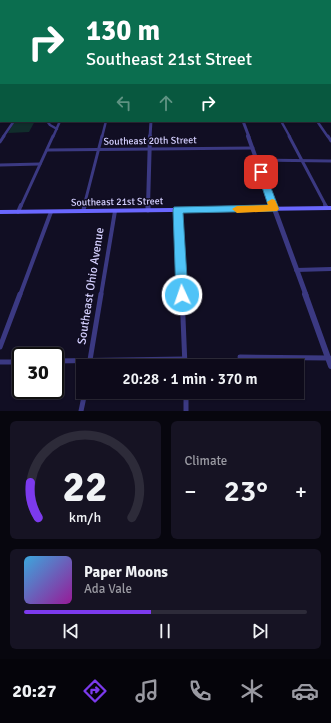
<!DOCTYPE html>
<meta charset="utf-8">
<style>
:root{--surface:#0d0a1a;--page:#161323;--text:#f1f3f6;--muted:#9a9aa2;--line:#2d2b39;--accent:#7c3aed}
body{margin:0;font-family:Signika,sans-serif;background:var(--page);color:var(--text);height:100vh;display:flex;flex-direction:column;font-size:15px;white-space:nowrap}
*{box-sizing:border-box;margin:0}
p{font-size:13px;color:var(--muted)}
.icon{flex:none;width:22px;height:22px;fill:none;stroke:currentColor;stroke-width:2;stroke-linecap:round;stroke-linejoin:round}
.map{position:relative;height:411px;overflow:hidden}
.details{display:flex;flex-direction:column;gap:10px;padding:10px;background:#07060e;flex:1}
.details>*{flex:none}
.hud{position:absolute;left:0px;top:0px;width:331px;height:122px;box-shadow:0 1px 3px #0004,0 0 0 1px var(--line);background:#0b6e4f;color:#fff;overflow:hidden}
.speed{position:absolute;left:12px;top:347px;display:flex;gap:8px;font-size:20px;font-weight:700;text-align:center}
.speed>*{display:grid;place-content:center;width:52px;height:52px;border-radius:50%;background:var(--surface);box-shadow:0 1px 3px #0004,0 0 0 1px var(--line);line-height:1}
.speed .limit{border:2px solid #111;border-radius:6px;background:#fff;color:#111}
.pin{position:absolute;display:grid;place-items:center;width:34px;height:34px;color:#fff;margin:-17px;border-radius:8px;box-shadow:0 2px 6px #0006}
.me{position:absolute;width:44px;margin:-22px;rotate:357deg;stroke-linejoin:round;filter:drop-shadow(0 0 3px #0008)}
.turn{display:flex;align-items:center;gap:14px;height:84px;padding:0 20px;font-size:18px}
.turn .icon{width:52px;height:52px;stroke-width:2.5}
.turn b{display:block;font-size:28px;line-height:34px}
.lanes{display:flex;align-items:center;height:38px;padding:0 20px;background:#0003;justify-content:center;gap:20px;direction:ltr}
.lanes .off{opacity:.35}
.big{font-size:30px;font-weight:600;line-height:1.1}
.details .widget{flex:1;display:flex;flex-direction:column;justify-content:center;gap:6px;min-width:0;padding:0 14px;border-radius:6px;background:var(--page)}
.details .dial{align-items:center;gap:0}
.dial svg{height:104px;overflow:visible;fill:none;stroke:var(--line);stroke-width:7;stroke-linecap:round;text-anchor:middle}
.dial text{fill:var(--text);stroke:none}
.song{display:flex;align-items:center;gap:12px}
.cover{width:48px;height:48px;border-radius:6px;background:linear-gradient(135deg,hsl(200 70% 55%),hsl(300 70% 35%))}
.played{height:4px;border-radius:2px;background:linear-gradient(90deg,var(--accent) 45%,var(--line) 45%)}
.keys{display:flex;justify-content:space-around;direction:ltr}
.heat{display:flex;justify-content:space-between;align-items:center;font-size:22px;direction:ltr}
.details .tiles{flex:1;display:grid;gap:10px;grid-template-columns:1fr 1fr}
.widget:last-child{grid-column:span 2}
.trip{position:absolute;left:76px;top:359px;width:228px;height:40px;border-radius:0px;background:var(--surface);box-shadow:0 1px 3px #0004,0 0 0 1px var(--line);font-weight:600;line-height:40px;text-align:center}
.dock{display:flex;height:64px;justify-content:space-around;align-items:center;background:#05040a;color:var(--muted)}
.dock .icon{width:28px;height:28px}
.dock .active{color:var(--accent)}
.dock b{font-size:18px;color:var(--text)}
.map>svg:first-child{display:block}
.green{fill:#112d2c}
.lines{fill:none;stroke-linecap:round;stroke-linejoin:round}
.minor-far3{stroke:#3b3982;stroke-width:2.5}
.minor-far2{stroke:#3b3982;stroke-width:3}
.minor-far1{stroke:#3b3982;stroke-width:4}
.minor{stroke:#3b3982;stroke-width:5}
.tertiary-far3{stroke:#3b3982;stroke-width:3}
.tertiary-far2{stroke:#3b3982;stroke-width:4}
.tertiary-far1{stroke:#3b3982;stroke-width:5}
.tertiary{stroke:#3b3982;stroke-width:6}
.secondary{fill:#6a67ff;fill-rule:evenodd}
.motorway{fill:#ff4ba3;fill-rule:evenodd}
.route{fill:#4fc3f7;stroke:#337fa1}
.slow{fill:#f59e0b}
.labels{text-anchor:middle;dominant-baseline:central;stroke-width:3;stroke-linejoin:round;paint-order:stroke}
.street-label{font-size:10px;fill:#d5d0ff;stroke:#110e23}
.near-street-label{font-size:12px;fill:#d5d0ff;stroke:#110e23}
</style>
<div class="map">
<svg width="331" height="411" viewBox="0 0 331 411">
<rect width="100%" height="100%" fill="#110e23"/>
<polygon class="green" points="15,121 35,121 29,132 8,133"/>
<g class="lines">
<g class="minor-far3">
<polyline points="47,121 50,125 57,129"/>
<polyline points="281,121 290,137"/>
<polyline points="317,121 328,137"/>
<polyline points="3,137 14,121"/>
<polyline points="53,137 60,121"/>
<polyline points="102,137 106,121"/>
</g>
<g class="minor-far2">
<polyline points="289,136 326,206"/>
<polyline points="328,136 331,141"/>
<polyline points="0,142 4,136"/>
<polyline points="47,150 253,148"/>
<polyline points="257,160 331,161"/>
<polyline points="0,165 40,164"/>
<polyline points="21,206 53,136"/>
<polyline points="84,206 102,136"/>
</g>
<g class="minor-far1">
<polyline points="325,205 327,208"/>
<polyline points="178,210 182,295"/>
<polyline points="83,211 85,205"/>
<polyline points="18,212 21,205"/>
<polyline points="296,270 331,269"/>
<polyline points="20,295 51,212"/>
<polyline points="101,295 115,211"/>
</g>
<g class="minor">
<polyline points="182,294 185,366"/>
<polyline points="0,347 20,294"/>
<polyline points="240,357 329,358"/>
<polyline points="55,361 184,359"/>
<polyline points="0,362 21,362"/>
<polyline points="89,366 101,294"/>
<polyline points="186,392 186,411"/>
<polyline points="81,411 85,392"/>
</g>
<g class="tertiary-far3">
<polyline points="243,121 249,137"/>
<polyline points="150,137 151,121"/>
</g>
<g class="tertiary-far2">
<polyline points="248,136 273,206"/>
<polyline points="148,206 150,136"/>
</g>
<g class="tertiary-far1">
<polyline points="273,205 306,295"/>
<polyline points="148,210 148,205"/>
</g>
<polyline class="tertiary" points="305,294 331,366"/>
<polygon class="secondary" points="331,206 331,210 0,214 0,210"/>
<rect class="motorway" x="330" y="49" width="1" height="2"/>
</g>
<linearGradient id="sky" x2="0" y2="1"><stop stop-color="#090813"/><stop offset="0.44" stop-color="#323650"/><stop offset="1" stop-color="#323650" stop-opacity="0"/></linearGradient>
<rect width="331" height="101" fill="url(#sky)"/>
<polygon class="route" points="261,169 265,172 279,209 277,211 183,213 188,295 186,299 182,301 177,299 176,295 173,210 174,207 268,205 257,172"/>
<polygon class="slow" points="272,199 275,200 279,209 277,211 237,213 232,209 237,206 268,205 267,202"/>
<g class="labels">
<g class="street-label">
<text transform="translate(150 141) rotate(-1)">Southeast 20th Street</text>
<text transform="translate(117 202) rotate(-1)">Southeast 21st Street</text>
</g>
<g class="near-street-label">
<text transform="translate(91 286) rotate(-81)">Southeast Ohio Avenue</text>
</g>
</g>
</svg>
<div class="speed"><div class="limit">30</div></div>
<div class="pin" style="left:261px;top:172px;background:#d93025"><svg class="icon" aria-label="arrive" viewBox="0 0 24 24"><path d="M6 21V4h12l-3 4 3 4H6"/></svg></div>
<svg class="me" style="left:182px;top:295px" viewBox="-20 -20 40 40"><circle r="17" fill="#4fc3f7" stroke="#fff" stroke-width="3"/><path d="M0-11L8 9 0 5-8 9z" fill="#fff"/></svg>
<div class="trip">20:28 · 1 min · 370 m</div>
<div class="hud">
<div class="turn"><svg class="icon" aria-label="right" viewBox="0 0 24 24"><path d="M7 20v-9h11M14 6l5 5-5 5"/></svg><div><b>130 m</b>Southeast 21st Street</div></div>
<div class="lanes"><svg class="icon off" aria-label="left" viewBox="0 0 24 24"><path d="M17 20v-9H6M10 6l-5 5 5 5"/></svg><svg class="icon off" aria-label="ahead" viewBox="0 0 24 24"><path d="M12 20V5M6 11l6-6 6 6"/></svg><svg class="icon" aria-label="right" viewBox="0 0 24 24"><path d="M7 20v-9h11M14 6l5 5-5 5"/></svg></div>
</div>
</div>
<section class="details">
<div class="tiles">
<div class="widget dial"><svg viewBox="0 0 100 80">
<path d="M14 69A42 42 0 1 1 86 69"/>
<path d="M14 69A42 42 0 0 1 8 42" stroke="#7c3aed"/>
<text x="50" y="56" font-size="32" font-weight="700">22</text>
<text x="50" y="72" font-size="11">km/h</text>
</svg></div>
<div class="widget"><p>Climate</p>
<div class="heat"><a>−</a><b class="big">23°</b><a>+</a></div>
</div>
<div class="widget">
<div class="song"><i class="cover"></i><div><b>Paper Moons</b><p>Ada Vale</p></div></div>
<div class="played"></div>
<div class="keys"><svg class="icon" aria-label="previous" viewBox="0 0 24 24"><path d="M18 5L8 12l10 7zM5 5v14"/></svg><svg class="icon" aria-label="pause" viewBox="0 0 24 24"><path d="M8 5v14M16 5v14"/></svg><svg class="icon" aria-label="next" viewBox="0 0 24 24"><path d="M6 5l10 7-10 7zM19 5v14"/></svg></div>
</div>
</div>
</section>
<nav class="dock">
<b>20:27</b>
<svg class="icon active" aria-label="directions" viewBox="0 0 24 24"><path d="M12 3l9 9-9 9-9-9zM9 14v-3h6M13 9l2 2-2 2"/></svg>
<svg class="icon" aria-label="music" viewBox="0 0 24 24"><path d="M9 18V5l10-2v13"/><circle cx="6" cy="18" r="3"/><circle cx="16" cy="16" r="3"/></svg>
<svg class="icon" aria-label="phone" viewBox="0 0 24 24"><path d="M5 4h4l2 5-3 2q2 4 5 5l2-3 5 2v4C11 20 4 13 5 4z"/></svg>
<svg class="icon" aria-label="climate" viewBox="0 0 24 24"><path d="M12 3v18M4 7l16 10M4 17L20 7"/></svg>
<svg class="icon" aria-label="car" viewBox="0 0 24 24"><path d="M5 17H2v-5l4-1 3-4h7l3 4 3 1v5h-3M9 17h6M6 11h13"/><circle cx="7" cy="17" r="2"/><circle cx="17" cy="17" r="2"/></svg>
</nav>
